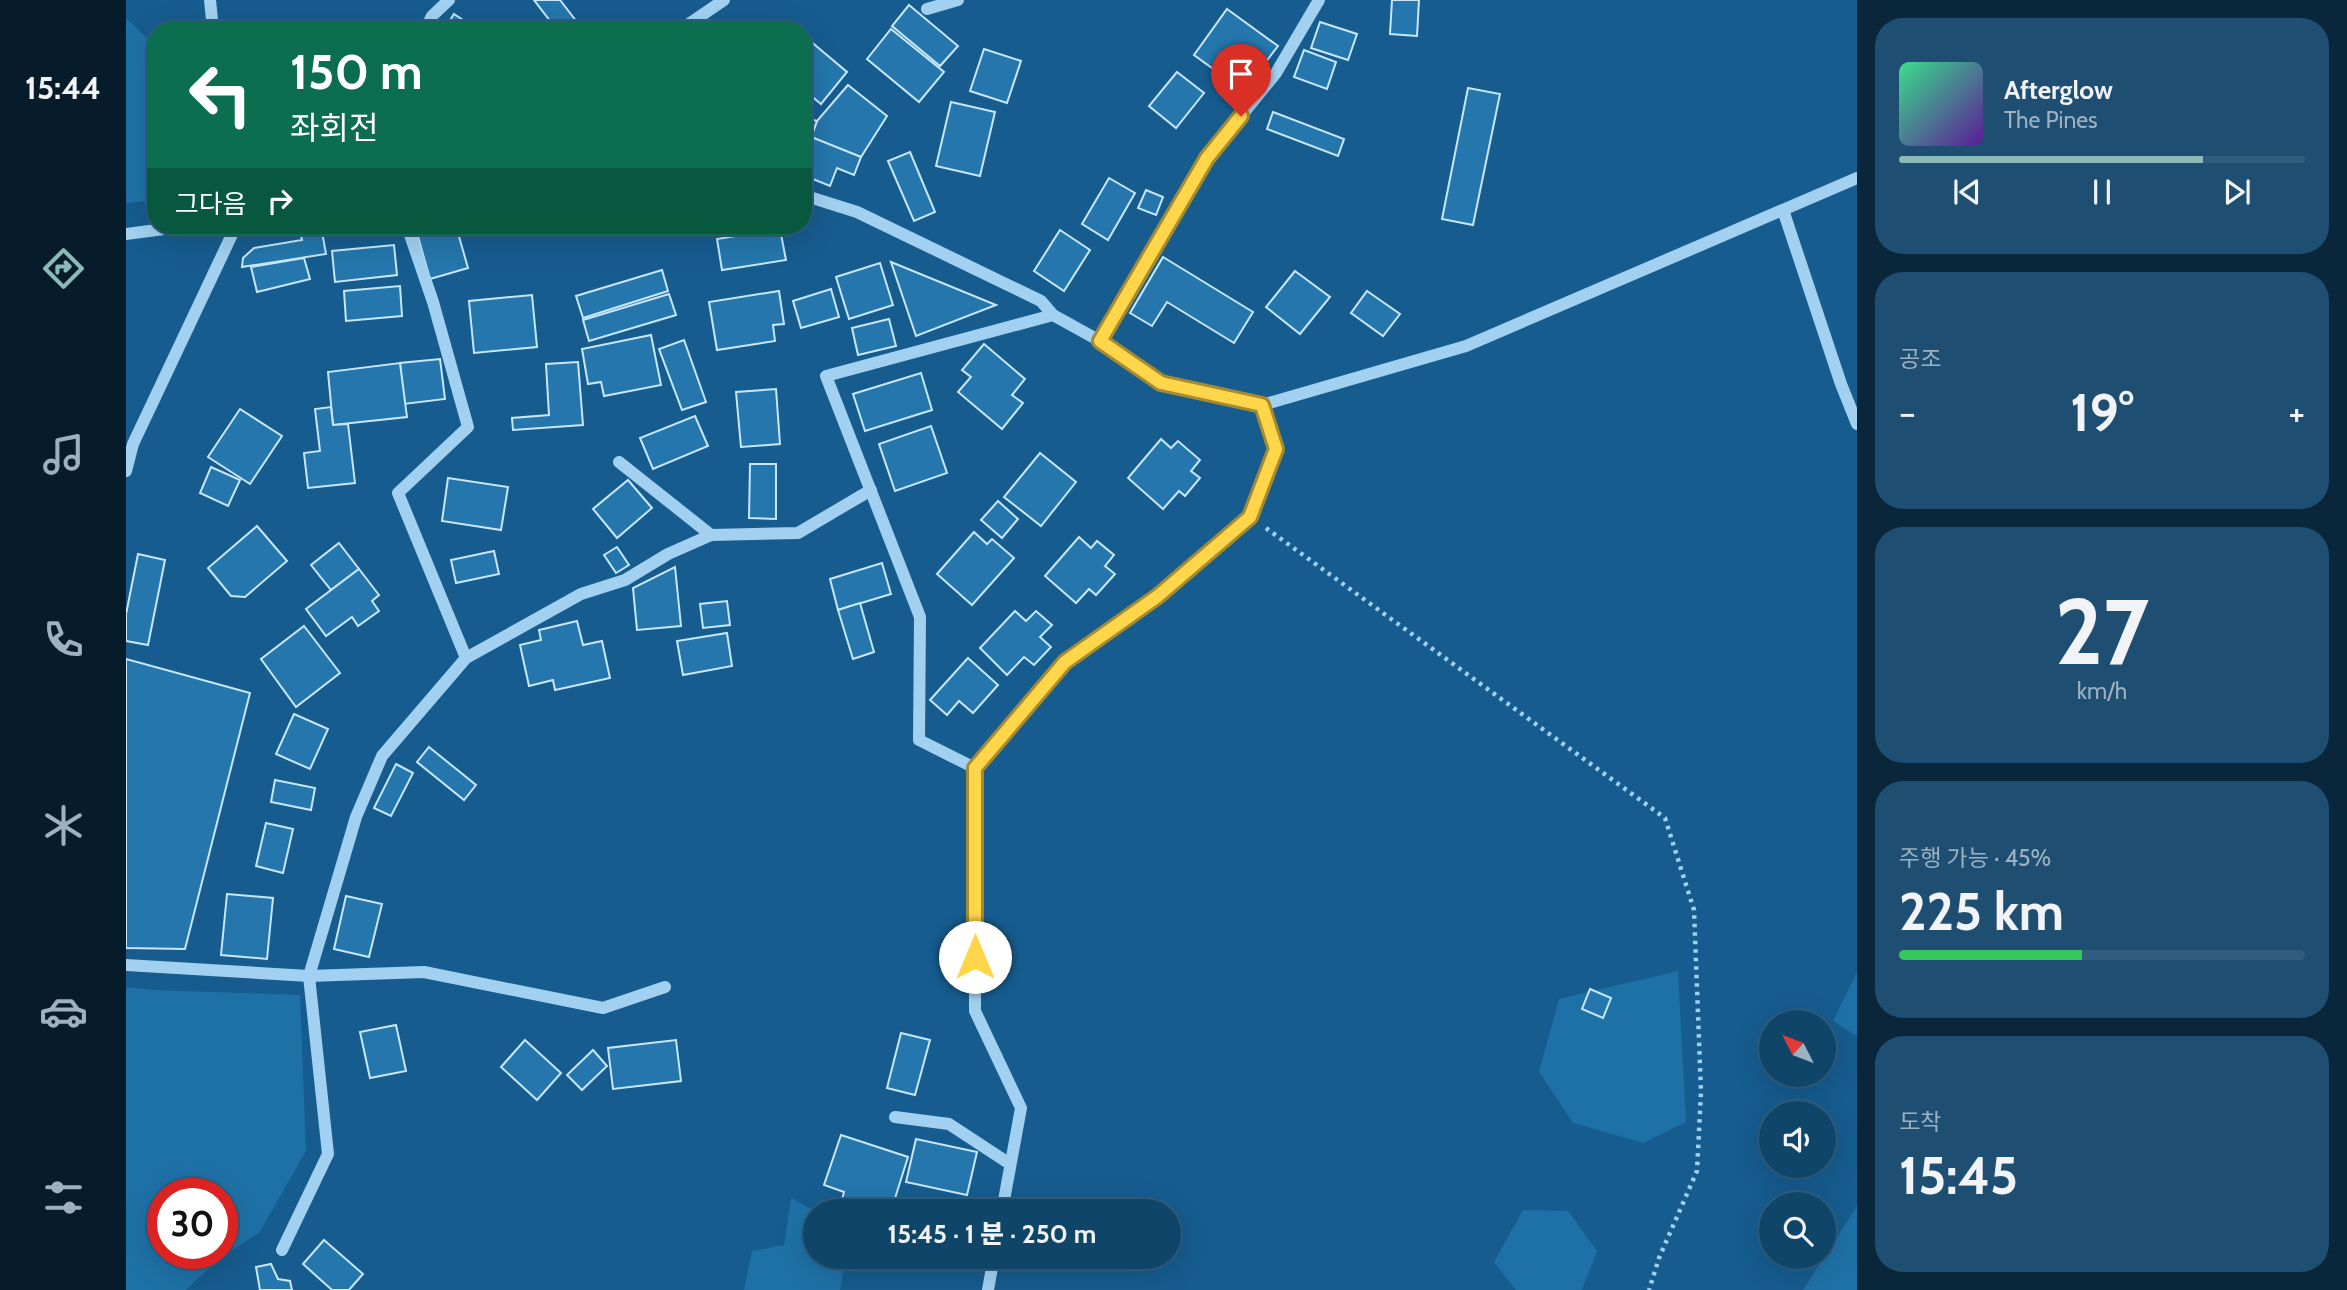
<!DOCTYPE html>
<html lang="ko">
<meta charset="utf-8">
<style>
:root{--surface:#10456a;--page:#1e4f72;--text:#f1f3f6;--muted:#9cb1c1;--line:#305d7e;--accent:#8bbbb9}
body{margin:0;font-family:Cabin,"Noto Sans KR",sans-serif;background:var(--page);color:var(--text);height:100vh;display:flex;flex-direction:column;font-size:26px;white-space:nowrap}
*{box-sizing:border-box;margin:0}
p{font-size:23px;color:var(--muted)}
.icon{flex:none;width:38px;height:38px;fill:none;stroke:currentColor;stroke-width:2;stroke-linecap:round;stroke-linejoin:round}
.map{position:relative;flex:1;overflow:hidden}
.sheet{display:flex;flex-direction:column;gap:18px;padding:18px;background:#09263a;width:490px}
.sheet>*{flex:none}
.hud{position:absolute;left:21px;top:21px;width:665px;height:214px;border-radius:28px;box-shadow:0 7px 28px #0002,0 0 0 2px var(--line);background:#0b6e4f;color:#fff;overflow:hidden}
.needle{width:46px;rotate:312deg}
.controls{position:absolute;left:1633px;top:1010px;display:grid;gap:14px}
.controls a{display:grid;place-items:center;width:77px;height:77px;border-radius:50%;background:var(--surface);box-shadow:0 7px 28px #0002,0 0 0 2px var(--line);font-size:35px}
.speed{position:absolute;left:21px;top:1178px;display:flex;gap:14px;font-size:35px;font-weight:700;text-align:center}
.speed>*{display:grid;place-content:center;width:91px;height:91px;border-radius:50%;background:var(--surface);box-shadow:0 7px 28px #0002,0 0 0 2px var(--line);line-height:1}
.speed .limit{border:10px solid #d22;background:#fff;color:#111}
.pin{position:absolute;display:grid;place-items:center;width:60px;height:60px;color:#fff;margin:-72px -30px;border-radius:50% 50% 50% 0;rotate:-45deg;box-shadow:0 0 7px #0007}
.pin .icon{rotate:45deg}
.me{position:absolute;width:77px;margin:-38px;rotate:0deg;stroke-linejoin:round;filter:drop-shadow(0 0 5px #0008)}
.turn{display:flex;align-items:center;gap:24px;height:147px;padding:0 28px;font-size:32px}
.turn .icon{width:91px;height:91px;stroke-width:2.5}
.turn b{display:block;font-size:49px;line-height:60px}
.then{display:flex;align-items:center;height:66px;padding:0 28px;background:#0003;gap:14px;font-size:26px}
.big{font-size:52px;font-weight:800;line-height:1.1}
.sheet .widget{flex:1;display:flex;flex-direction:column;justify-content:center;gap:10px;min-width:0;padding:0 24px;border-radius:28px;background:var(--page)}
.sheet .dial{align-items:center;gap:0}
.dial b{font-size:91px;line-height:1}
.song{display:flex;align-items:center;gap:21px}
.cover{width:84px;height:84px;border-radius:10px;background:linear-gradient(135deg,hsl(150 70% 55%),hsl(270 70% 35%))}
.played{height:7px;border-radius:4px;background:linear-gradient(90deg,var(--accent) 75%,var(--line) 75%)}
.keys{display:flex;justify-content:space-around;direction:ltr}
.heat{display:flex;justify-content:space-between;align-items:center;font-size:38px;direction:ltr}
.charge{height:10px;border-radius:5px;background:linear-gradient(90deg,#34c759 45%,var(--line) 0)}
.trip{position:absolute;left:677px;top:1199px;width:378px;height:70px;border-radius:35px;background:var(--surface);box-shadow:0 7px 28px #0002,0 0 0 2px var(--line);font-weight:800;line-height:70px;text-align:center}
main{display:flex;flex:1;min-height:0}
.tab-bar{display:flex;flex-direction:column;width:126px;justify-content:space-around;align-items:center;background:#061c2a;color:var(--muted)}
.tab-bar .icon{width:49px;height:49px}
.tab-bar .on{color:var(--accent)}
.tab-bar b{font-size:32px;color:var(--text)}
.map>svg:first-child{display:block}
.green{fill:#1e71a7;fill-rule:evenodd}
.building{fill:#2476ac;stroke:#c7e7fb;stroke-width:2}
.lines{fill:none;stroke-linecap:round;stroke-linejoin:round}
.path{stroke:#a1d0f0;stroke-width:4.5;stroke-dasharray:3.5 5;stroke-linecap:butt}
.minor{stroke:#a1d0f0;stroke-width:12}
.route-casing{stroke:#a68a30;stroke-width:18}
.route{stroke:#ffd54a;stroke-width:12}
</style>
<main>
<nav class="tab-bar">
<b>15:44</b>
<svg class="icon on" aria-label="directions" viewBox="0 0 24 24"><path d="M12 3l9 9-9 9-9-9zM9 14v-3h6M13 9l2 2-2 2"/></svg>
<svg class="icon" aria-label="music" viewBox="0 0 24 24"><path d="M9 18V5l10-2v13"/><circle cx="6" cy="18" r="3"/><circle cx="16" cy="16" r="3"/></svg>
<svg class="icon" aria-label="phone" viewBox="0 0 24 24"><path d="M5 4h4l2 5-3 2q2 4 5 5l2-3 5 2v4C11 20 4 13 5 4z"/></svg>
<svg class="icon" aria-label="climate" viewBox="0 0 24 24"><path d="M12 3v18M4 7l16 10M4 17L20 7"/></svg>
<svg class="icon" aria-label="car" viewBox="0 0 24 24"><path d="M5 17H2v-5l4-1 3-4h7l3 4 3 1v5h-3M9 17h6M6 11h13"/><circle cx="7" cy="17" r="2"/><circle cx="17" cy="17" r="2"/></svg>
<svg class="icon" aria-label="filters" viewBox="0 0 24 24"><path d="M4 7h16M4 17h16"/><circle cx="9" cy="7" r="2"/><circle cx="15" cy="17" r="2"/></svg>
</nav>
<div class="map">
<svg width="1731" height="1290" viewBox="0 0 1731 1290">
<rect width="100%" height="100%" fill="#165c8e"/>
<g class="green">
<polygon points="0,18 30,47 30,200 0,203"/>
<polygon points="1552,971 1560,1122 1517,1143 1447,1123 1413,1072 1433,999"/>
<polygon points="1731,972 1731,1036 1707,1021"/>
<path d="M0,987L28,990L174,995L180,1151L133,1233L95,1257L60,1290H0ZM37,1194H96V1253H37Z"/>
<polygon points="665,1198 689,1211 690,1256 720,1257 714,1290 618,1290 626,1251 658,1245"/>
<polygon points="1731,1206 1731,1290 1677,1290"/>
<polygon points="1397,1210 1442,1211 1471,1251 1456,1290 1390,1290 1368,1262"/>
</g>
<g class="building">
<polygon points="408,0 434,0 454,26 448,30 431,30"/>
<polygon points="1266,0 1293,0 1291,36 1264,34"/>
<polygon points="783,5 832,46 814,66 766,26"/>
<polygon points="1101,9 1152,46 1139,63 1125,53 1104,81 1068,55"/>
<polygon points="328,14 352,30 318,30"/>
<polygon points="1194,22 1231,34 1222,60 1185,48"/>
<polygon points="765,29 818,72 793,102 741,59"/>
<polygon points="683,40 721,72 695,104 677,89 677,47"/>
<polygon points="858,49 895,61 881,103 844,91"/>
<polygon points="1178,50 1210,62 1201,89 1168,77"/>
<polygon points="1051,72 1078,93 1050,128 1023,106"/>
<polygon points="722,85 761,116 735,157 685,137 691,121"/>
<polygon points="1342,88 1374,94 1347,225 1316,219"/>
<polygon points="825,102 869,112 854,176 810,166"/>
<polygon points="1147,112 1218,139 1212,156 1141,129"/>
<polygon points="677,116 691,121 685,137 735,157 728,175 711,168 704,186 677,175"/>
<polygon points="784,152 809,212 788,221 762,161"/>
<polygon points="983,178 1009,193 982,240 956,224"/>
<polygon points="1020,190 1037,197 1030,215 1012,208"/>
<polygon points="173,226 195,226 200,254 116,267 117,258 128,248 176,240"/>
<polygon points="289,226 330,226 342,268 304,279"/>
<polygon points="536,226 574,226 538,233"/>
<polygon points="654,229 660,260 596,270 591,239"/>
<polygon points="934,230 964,250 938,291 908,271"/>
<polygon points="268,245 271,275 209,282 206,251"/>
<polygon points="1037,257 1127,312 1108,343 1041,302 1026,326 1004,313"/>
<polygon points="178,258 184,279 131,292 125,267"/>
<polygon points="765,262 870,305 790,336"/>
<polygon points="754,263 767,305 723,319 710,277"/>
<polygon points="536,270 542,291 457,318 450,296"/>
<polygon points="1169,271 1204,297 1174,334 1140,307"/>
<polygon points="274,286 276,316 220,321 218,291"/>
<polygon points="705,289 713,317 675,328 667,301"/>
<polygon points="653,291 658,324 647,325 649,341 591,350 583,302"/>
<polygon points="1241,291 1274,314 1257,336 1225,313"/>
<polygon points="543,294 550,315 463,341 457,320"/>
<polygon points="406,295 411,347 348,353 343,301"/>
<polygon points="763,319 770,346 732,355 726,328"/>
<polygon points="525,335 535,385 478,396 475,382 462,384 456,349"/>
<polygon points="558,340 580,402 556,410 533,349"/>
<polygon points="858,344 899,379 886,395 897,403 876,429 832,392 845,377 836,370"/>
<polygon points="314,359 319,399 278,404 274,363"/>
<polygon points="452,362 457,425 387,430 386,418 423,415 420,364"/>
<polygon points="274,363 281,417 207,425 202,372"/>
<polygon points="795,373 806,410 739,431 727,394"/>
<polygon points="650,389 654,444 615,447 610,392"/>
<polygon points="205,407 207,425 222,424 229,483 182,488 178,453 194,451 189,409"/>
<polygon points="114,409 156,436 124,484 82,457"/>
<polygon points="569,416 582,446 527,469 514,438"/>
<polygon points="805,426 821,473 769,491 753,444"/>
<polygon points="1035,439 1045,448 1052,441 1074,460 1065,471 1074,478 1059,496 1053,491 1037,509 1002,478"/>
<polygon points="914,453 950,482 915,526 878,497"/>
<polygon points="624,464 650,464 650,519 623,518"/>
<polygon points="85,467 114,480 102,506 74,493"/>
<polygon points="322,478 382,487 375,530 316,521"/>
<polygon points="502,480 526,508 491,538 467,509"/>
<polygon points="872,501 892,519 876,538 855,520"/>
<polygon points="131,526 161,561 119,597 105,596 82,568"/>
<polygon points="848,532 861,544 866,539 888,558 846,605 811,574"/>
<polygon points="953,537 965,548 971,541 988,555 979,566 989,574 970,595 963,589 950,603 919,576"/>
<polygon points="213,543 233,569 205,590 185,565"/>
<polygon points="491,547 503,565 490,573 478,555"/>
<polygon points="368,551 373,574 330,583 325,560"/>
<polygon points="12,554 39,560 22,645 0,641 0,614"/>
<polygon points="756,563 765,594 712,610 704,579"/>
<polygon points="549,567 555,626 511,630 507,588"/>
<polygon points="233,569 253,595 246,601 253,611 232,626 226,617 200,636 180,609"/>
<polygon points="601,601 604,625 577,628 574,604"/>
<polygon points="734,603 748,652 727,659 712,610"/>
<polygon points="889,611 900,621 910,611 926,625 914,637 925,647 908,665 898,657 881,675 854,648"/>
<polygon points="451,621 457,645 476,641 484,678 429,690 427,680 403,686 394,645 415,640 413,630"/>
<polygon points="178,626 214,673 170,707 135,659"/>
<polygon points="601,633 606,666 557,675 551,641"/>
<polygon points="842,658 872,685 847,713 833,701 821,715 804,700"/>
<polygon points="0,659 124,693 59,949 0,948"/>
<polygon points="168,714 202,729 184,769 150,754"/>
<polygon points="303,747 350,785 338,800 291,762"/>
<polygon points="270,764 287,773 265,816 248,808"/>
<polygon points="149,780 189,788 185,810 145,802"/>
<polygon points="140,823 167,829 157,873 130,866"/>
<polygon points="101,894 147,898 141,959 95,955"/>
<polygon points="220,896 256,904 243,957 208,949"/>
<polygon points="1464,989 1485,998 1477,1018 1456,1009"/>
<polygon points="270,1025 280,1071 244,1078 234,1032"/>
<polygon points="775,1033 804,1040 789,1095 761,1088"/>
<polygon points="399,1040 435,1073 411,1100 375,1067"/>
<polygon points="550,1040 555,1081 487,1089 482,1048"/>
<polygon points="467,1050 481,1066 456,1090 441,1075"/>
<polygon points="715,1135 782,1157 765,1211 713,1211 718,1192 698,1185"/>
<polygon points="790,1139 851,1152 841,1195 780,1182"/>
<polygon points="198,1240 237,1274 223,1290 206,1290 177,1264"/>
<polygon points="145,1264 152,1279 164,1281 166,1290 134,1290 130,1267"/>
</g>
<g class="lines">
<polyline class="path" points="1140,528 1539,818 1568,910 1575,1092 1571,1171 1533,1258 1523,1290"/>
<g class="minor">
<polyline points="84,0 87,30"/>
<polyline points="801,9 832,0"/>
<polyline points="299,30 306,16 323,0"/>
<polyline points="554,30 598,0"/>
<polyline points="677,195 731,212 915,301 927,315 974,341 1035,383 1136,405 1340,346 1731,178"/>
<polyline points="1657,210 1715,384 1731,424"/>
<polyline points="0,234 61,226"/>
<polyline points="974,341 1081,158 1150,73 1193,0"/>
<polyline points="493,462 585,535"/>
<polyline points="0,471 7,444 110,226"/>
<polyline points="340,658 455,594 499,580 542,554 585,535 672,533 745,490"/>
<polyline points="849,768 793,740 794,617 700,376 927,315"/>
<polyline points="0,965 183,976 298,972 477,1008 539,987"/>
<polyline points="769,1117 823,1124 884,1164"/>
<polyline points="876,1211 895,1108 849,1011 849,768 939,662 1032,596 1124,517 1150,449 1136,405"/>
<polyline points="156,1250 202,1154 183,976 230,817 256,756 340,658 272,493 342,427 307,302 281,226"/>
<polyline points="862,1290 868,1256"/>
</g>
</g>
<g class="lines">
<defs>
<polyline id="route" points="849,957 849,768 939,662 1032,596 1124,517 1150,449 1136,405 1035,383 974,341 1081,158 1115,116"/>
</defs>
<use href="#route" class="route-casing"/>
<use href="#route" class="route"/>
</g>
</svg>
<div class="controls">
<a><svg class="needle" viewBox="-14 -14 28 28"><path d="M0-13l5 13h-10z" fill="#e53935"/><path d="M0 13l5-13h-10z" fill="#9cb1c1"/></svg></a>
<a><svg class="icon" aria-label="sound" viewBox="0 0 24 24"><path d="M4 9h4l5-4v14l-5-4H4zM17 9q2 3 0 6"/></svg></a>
<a><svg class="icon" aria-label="search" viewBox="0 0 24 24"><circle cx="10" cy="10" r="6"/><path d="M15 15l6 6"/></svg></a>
</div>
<div class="speed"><div class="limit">30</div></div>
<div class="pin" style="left:1115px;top:116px;background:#d93025"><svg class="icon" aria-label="arrive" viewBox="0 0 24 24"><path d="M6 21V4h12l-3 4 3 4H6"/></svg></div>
<svg class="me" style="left:849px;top:957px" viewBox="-20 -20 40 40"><circle r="19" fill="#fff"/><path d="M0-13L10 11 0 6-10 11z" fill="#ffd54a"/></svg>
<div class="trip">15:45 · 1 분 · 250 m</div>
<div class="hud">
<div class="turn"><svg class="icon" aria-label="left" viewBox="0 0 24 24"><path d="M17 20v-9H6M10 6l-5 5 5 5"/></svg><div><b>150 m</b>좌회전</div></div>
<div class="then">그다음<svg class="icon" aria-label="right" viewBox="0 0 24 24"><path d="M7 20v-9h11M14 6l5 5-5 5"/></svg></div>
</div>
</div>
<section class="sheet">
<div class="widget">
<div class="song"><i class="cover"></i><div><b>Afterglow</b><p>The Pines</p></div></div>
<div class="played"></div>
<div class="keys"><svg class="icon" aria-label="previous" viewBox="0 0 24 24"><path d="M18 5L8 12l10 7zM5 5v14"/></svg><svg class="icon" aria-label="pause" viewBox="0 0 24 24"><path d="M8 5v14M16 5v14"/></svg><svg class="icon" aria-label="next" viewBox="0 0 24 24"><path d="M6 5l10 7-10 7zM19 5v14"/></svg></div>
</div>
<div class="widget"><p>공조</p>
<div class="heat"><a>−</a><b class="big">19°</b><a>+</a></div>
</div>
<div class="widget dial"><b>27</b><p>km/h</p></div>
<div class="widget"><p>주행 가능 · 45%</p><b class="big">225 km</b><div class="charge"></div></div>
<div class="widget"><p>도착</p><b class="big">15:45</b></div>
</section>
</main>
